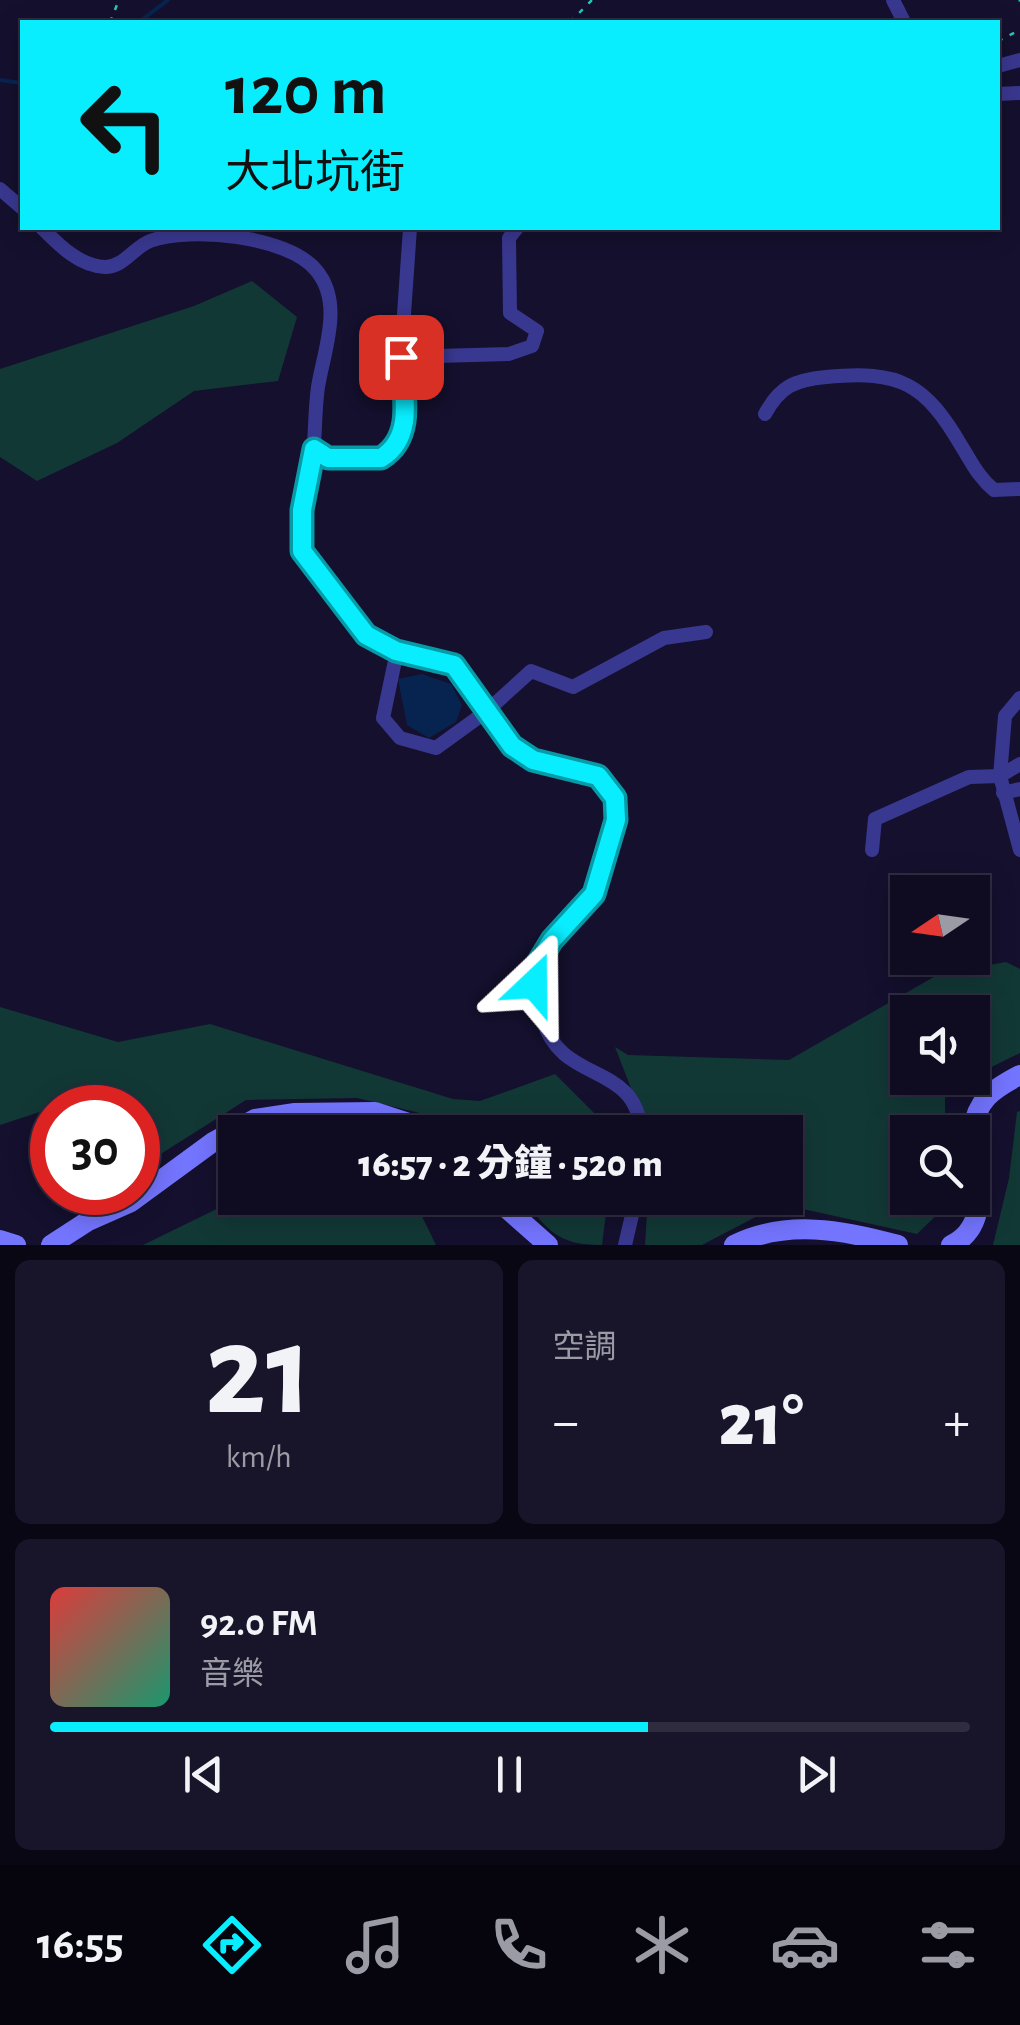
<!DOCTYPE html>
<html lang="zh-TW">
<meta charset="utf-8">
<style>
:root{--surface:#0f0c22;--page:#18152a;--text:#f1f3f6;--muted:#9b9ba5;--line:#2f2c40;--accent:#09eeff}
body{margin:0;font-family:"Alegreya Sans","Noto Sans TC",sans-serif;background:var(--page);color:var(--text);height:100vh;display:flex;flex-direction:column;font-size:38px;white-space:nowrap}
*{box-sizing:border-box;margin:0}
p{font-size:32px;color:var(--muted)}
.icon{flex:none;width:55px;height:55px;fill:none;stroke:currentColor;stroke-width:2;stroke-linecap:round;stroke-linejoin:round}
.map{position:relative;height:1245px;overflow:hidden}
.side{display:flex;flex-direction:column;gap:15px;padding:15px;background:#080713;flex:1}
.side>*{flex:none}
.hud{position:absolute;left:20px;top:20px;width:980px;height:210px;border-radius:0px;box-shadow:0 5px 25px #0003,0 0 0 2px var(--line);background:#09eeff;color:#111;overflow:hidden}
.needle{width:65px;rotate:257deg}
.tools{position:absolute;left:890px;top:875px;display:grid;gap:20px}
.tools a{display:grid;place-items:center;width:100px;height:100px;border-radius:0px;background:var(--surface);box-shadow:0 5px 25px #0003,0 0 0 2px var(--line);font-size:50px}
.speed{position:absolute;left:30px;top:1085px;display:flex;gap:20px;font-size:50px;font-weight:700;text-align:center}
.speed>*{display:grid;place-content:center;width:130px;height:130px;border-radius:50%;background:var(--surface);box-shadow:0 5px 25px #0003,0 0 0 2px var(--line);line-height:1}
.speed .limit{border:15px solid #d22;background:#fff;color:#111}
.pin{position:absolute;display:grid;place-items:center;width:85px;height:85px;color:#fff;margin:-42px;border-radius:20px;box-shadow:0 5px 15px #0006}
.me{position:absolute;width:110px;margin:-55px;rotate:23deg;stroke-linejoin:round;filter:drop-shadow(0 0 8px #0008)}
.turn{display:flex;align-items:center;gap:35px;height:210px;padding:0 40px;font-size:45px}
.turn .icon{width:130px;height:130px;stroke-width:2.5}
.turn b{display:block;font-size:70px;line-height:85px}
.big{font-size:75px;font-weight:800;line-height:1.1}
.side .card{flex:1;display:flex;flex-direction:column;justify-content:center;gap:15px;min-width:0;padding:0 35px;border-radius:15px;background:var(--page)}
.side .dial{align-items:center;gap:0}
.dial b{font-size:130px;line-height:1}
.song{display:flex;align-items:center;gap:30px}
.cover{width:120px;height:120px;border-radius:15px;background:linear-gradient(135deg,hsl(0 70% 55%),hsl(160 70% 35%))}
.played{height:10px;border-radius:5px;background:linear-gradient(90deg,var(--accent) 65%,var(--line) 65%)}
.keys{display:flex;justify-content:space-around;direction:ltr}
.heat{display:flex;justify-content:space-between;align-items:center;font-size:55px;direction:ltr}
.side .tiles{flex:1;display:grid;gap:15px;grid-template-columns:1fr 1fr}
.card:last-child{grid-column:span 2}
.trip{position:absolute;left:218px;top:1115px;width:585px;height:100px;border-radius:0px;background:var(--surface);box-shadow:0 5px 25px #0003,0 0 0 2px var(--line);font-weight:800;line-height:100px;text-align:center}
.menu{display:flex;height:160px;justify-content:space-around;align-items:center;background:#06050e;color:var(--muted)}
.menu .icon{width:70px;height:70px}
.menu .active{color:var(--accent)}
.menu b{font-size:45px;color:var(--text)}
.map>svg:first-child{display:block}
.green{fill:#123836}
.water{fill:#072450}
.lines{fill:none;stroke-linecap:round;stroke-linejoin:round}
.stream{stroke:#072450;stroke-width:4}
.path{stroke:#28c8b9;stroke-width:2.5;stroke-dasharray:5 8;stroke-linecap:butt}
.street{stroke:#393890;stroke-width:14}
.secondary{stroke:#7475ff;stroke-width:20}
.route-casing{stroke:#069ba6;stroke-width:25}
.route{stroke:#09eeff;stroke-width:18}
</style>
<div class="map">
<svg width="1020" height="1245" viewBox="0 0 1020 1245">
<rect width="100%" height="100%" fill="#14102e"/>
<g class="green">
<polygon points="0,248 0,369 194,306 252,281 297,317 278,381 194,391 117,443 37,481 0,457"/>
<polygon points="1006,962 1020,969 1020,1053 973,1076 972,1012 908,1012 908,1078 970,1078 945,1090 945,1132 908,1132 908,1198 945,1198 945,1207 917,1234 780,1204 702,1245 645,1245 648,1198 785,1198 785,1132 648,1132 615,1047 628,1055 789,1060 939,974"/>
<polygon points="0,1007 118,1042 210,1024 453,1099 480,1101 555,1074 613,1132 463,1132 453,1121 357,1098 246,1100 156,1157 138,1138 138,1108 52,1108 0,1125"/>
<polygon points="1020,1111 1020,1245 993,1245 1009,1178 1017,1112"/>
<polygon points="239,1198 413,1198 436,1245 143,1245"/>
<path d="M521,1198H608L602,1245C556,1245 549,1230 521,1198Z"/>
</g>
<polygon class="water" points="422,674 451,684 462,705 456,722 429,738 407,725 398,679"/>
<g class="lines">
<g class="stream">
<polyline points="139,22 168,0"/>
<polyline points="0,80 22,83"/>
</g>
<g class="path">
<polyline points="1019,0 1020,1"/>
<polyline points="110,22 119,0"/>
<polyline points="570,22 592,0"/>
<polyline points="998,41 1020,30"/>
</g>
<g class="street">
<polyline points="893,0 904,22"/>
<polyline points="998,66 1020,60"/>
<polyline points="998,94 1020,93"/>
<polyline points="0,189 22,208"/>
<path d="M42,228C59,245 79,266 105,267C124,267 134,247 150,241C190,226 288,236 316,270C344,303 324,350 318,387C314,414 316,443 311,470C307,495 295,519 301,545C306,565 326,585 339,601C349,615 359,632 374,641C398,656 427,655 453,665C475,690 489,722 512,745C541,774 587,759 611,794C624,811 605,878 593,896C576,920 545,936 537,967C533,986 538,1002 543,1020C561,1085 637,1061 641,1132"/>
<polyline points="401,357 509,354 532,346 537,331 510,313 509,238 517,228"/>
<path d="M765,414C780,386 795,380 826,377C900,370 925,383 962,447C972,463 979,478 994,490L1020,489"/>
<polyline points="314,449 328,458 381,458 399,441 405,421 401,357 410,228"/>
<polyline points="397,651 383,718 400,738 436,748 487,711 531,671 573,687 664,638 706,632"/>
<polyline points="1020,698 1005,716 1000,776 1020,764"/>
<polyline points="1003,793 1020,789"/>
<polyline points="872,850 875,819 969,777 1000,776 1020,850"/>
<polyline points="625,1245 636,1198"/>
</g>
<g class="secondary">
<path d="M972,1132C977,1100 991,1090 1020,1075"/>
<polyline points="495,1198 548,1245"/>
<polyline points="0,1240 16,1245"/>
<polyline points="51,1245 88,1221 131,1202 213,1142 255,1119 295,1113 375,1112 436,1132"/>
<path d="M734,1245C786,1219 844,1230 898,1245"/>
<path d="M951,1245C990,1227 979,1177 972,1144"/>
</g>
</g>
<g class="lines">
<defs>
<path id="route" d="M401,357C403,391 416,437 381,458H328L314,449L302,510V551L366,635L396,651L454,665L512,746L533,760L598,776L615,798L616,820L594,894L552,940L538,963L534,984"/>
</defs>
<use href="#route" class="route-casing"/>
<use href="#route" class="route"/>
</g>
</svg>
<div class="tools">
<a><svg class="needle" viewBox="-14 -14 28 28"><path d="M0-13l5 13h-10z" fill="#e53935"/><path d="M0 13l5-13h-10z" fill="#9b9ba5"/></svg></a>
<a><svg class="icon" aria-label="sound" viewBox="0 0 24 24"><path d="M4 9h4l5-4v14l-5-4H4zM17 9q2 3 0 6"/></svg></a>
<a><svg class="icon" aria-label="search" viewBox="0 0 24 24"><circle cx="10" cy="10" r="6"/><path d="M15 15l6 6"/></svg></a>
</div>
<div class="speed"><div class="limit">30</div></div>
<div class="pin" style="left:401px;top:357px;background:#d93025"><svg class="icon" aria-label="arrive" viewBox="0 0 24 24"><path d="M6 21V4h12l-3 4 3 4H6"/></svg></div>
<svg class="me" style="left:534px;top:984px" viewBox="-20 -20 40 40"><path d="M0-17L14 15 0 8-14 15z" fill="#09eeff" stroke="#fff" stroke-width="4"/></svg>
<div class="trip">16:57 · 2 分鐘 · 520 m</div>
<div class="hud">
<div class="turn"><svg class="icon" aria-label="left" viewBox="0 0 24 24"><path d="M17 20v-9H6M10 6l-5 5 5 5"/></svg><div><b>120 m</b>大北坑街</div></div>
</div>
</div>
<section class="side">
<div class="tiles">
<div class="card dial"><b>21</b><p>km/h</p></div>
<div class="card"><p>空調</p>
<div class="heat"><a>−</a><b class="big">21°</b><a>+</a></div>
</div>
<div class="card">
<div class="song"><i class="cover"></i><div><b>92.0 FM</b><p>音樂</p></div></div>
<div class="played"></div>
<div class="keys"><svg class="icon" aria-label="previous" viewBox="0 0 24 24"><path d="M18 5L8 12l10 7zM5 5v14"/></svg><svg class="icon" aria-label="pause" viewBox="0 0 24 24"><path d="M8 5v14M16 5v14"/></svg><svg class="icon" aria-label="next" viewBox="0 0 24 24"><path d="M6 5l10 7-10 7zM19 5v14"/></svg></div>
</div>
</div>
</section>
<nav class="menu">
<b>16:55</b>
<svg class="icon active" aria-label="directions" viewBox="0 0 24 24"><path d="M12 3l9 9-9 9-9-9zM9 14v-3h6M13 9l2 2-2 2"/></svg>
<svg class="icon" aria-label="music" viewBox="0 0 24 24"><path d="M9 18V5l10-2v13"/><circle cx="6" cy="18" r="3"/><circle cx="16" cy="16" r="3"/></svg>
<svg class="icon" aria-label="phone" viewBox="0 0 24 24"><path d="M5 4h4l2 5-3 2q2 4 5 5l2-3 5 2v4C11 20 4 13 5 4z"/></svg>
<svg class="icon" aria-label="climate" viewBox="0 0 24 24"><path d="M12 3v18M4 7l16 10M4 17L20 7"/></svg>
<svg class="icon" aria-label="car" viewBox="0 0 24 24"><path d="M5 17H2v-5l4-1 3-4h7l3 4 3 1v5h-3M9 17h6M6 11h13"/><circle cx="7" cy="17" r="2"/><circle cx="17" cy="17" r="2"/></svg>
<svg class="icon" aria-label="filters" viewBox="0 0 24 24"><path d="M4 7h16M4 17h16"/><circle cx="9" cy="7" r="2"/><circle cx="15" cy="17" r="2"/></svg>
</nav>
